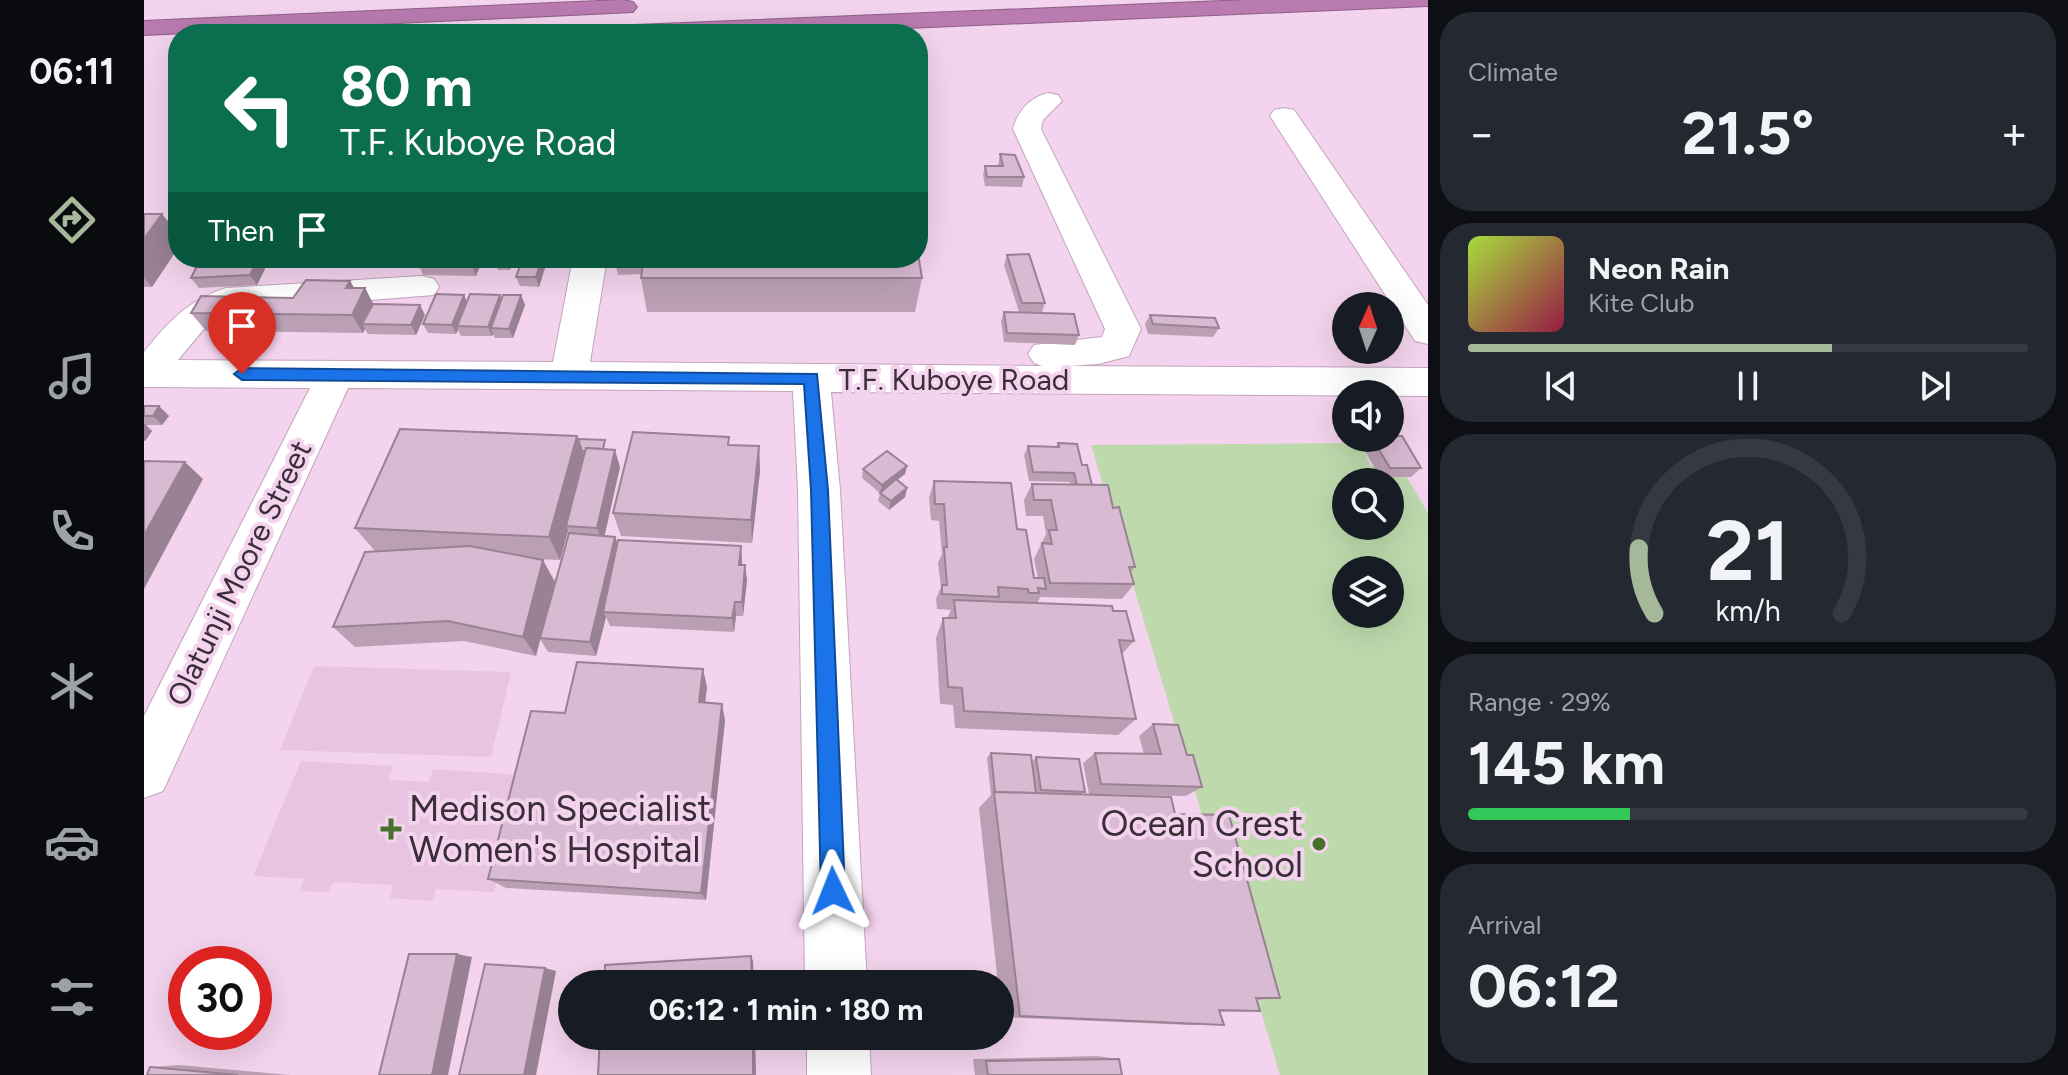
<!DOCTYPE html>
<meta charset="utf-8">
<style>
:root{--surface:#171b24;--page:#242831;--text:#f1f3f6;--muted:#9ea1a6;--line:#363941;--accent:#a5b89a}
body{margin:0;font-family:Figtree,sans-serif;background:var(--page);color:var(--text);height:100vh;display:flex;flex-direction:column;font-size:30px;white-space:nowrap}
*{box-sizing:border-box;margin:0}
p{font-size:26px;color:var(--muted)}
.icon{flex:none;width:44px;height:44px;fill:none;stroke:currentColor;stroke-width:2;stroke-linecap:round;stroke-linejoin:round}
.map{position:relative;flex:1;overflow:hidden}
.panel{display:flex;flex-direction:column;gap:12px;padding:12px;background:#0d0f14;width:640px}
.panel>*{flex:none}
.hud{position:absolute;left:24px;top:24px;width:760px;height:244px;border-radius:32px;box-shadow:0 8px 32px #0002;background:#0b6e4f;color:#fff;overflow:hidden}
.needle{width:52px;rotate:3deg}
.fabs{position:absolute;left:1188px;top:292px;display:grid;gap:16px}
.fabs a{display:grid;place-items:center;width:72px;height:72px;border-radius:50%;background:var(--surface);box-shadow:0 8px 32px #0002;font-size:40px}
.speed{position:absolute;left:24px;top:946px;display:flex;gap:16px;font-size:40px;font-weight:700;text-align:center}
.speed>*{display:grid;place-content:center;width:104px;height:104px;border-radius:50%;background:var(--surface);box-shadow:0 8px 32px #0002;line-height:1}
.speed .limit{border:12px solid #d22;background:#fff;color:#111}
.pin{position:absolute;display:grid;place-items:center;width:68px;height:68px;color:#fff;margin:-82px -34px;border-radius:50% 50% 50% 0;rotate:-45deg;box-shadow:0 0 8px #0007}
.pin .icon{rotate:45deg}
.me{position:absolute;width:88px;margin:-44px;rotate:358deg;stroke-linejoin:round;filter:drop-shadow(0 0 6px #0008)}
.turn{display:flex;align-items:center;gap:28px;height:168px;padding:0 40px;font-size:36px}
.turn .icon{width:104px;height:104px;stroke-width:2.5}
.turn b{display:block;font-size:56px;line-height:68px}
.then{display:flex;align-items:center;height:76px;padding:0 40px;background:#0003;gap:16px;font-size:30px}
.big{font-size:60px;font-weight:700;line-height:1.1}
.panel .widget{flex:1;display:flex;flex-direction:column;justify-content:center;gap:12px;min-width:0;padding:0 28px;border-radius:32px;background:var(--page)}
.panel .dial{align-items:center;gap:0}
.dial svg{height:208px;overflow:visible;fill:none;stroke:var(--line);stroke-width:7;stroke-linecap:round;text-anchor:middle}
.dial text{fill:var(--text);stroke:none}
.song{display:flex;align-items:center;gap:24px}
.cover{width:96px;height:96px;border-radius:12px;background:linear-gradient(135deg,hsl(80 70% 55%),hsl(340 70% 35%))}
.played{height:8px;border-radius:4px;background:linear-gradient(90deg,var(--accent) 65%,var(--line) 65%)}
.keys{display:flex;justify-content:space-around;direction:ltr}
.heat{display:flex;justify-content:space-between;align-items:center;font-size:44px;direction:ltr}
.charge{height:12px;border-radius:6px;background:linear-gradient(90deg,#34c759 29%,var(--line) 0)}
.trip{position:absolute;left:414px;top:970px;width:456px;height:80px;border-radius:40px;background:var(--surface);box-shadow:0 8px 32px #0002;font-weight:700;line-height:80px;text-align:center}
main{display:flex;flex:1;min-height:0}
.tabs{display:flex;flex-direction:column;width:144px;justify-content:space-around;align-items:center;background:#090b0e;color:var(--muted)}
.tabs .icon{width:56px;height:56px}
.tabs .active{color:var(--accent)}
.tabs b{font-size:36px;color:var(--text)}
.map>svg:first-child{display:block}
.built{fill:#e8c4e2}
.green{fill:#bedaad;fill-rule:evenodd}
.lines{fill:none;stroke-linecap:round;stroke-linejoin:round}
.minor-casing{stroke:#c2a4bd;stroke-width:2}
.highway-casing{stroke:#8d6086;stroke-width:2}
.minor{fill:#fff;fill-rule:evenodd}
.highway{fill:#b97bb0;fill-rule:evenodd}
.wall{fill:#bba0b5;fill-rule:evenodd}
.shaded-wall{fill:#988294}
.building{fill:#d9bad3;stroke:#988294;stroke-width:2}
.route{fill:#1a73e8;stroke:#114b97;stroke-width:2}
.poi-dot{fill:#49702a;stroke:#f3d3ed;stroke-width:3}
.labels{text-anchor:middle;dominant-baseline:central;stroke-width:8;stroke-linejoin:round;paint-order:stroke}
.street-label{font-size:30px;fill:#3a2e38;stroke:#f3d3ed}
.near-poi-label{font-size:36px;fill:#3a2e38;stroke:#f3d3ed;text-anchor:start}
</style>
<main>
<nav class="tabs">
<b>06:11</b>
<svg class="icon active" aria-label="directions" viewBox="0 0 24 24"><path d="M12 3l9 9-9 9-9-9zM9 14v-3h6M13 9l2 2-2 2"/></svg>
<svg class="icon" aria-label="music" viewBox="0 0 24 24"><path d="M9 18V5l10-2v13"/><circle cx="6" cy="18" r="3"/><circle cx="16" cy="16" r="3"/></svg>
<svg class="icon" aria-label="phone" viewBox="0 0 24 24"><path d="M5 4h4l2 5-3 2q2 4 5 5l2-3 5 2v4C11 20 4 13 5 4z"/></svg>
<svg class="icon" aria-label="climate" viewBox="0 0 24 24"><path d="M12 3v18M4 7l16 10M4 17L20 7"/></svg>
<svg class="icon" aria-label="car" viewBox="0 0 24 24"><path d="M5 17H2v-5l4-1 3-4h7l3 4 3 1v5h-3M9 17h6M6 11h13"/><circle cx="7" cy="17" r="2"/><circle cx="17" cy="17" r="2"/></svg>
<svg class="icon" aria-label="filters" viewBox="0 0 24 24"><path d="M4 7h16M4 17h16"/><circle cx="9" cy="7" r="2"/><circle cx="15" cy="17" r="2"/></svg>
</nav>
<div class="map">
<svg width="1284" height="1075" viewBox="0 0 1284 1075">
<rect width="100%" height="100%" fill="#f3d3ed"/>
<g class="built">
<polygon points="170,666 367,672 347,757 136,750"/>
<polygon points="157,761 249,766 244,780 285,782 289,769 379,775 350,892 292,889 288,901 246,898 249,885 189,882 184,892 156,891 160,879 109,876"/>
</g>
<path class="green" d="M1218,443L1226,466H1256L1284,513V1075H1136L947,445ZM1202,482H1246V526H1202ZM1202,570H1246V614H1202Z"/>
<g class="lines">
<defs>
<g id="minor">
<path d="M904,93L914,95L918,101L899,120L897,129L997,329L985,356L954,364L925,366L1284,368V396L687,392L696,490L723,984H661L654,490L649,391L204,388L19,791L0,798V716L166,388L0,387V352C23,323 45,299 82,288L278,276L290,279L295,287L290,295L88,311L59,330L34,360L409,362L429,258H463L446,362L898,366L890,363L884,354L890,345L958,337L961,329L869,129C873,112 886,97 904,93Z"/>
<polygon points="1140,108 1150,110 1284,305 1284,344 1271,341 1126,116 1130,110"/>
<polygon points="663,1036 725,1036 727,1075 663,1075"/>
</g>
<g id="highway">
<polygon points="478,0 489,2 493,7 489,12 0,35 0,21"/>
<polygon points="1103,0 1284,0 1284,6 622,34 428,34 431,29 440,27"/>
</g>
</defs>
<use href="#minor" class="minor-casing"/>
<use href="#highway" class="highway-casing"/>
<use href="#minor" class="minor"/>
<use href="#highway" class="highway"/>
</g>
<g class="wall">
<polygon points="856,154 880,177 878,187 841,186 839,175 841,166 854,166"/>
<polygon points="0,214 18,214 34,234 34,248 8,287 0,287"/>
<polygon points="863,255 901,303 898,312 889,313 935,335 931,345 860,342 857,321 860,312 875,312 860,265"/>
<polygon points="339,258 332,276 279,275 275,265"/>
<polygon points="351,258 369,258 366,270 354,270 350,260"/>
<polygon points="379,258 404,258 395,287 376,286 372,277"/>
<polygon points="470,258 774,258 778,278 771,312 503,312 497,278 497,274 474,275"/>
<polygon points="114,259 121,269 113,285 55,288 47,278"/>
<polygon points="206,281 210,288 221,288 229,304 281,315 272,335 224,334 221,329 219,333 62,331 47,313 149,298"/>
<polygon points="377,295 381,305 369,338 351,338 349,334 348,336 317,336 314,330 312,334 284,333 279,324 323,301 357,299"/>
<polygon points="1006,315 1075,328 1069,337 1004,334 1001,324"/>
<polygon points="0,406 15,406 25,416 18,425 1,425 8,431 1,441 0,441"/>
<polygon points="585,437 585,445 615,446 616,471 608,543 477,536 469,513"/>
<polygon points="1226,438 1246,438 1277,468 1267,477 1236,477 1218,446"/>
<path d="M434,439L464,449L476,467L460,536L473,543L597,546L598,565L603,580L599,616H592L590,632L466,626L462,617L452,656L404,652L396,639L392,656L320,641L211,647L189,627L231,551L211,528ZM424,531L425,533L411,582L392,559L416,560Z"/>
<polygon points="914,443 938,465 948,485 969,508 991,567 987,572 990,584 978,599 897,597 897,596 893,603 969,611 990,641 978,654 992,719 974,735 811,728 809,705 796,704 792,638 799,618 803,618 807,610 793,609 792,599 797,587 794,563 798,554 795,521 787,520 785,498 790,481 873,529 890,578 894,578 890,559 902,534 899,516 882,516 880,500 888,484 926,484 926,482 885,481 880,455 884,446 912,447"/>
<polygon points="763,466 761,474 753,480 763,488 761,497 745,510 734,501 736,493 718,478 719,469"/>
<polygon points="563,687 561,703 581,720 562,900 362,888 344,879 421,713"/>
<polygon points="1009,724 1043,755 1058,787 1042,796 945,794 939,763 951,753 1000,754 995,736"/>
<polygon points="847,753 888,762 892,757 941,792 937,794 1031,814 1136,998 1112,1000 1116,1011 1076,1012 1080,1025 1045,1025 857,1017 856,984 854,984 835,808 847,795 843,758"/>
<polygon points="953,1056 975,1059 978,1075 831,1075 829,1059"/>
<polygon points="35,1065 146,1075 3,1075 6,1067"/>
</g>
<g class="shaded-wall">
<polygon points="18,214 34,234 34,248 8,287 0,278 0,239"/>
<polygon points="331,258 339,258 332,276 328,266"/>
<polygon points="363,258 369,258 366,270 362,260"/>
<polygon points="398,258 404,258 395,287 392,277"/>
<polygon points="114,259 121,269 113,285 106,275"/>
<polygon points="206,281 216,298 221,288 231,307 218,324 221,329 219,333 208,315 202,288"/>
<polygon points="320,295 324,304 313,326 314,330 312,334 308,325"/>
<polygon points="356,295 360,305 347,328 349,334 348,336 344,327"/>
<polygon points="377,295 381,305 369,338 365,329"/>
<polygon points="276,305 281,315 272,335 267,325"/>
<polygon points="15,406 25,416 18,425 9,416"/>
<polygon points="0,423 8,431 1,441 0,440"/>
<polygon points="433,436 442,461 422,526 424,531 416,560 405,537"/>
<polygon points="615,446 616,471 608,543 607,520"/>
<polygon points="471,450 476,467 459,543 453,528"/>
<polygon points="41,462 59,479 0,589 0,535"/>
<polygon points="763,466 761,474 736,493 738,485"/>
<polygon points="763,488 761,497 745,510 747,501"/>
<polygon points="471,537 477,552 459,612 462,617 452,656 446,642"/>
<polygon points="597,546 598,562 597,580 595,565"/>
<polygon points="399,560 411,582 392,656 379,637"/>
<polygon points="601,565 603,580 599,616 598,602"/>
<polygon points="591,602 592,616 590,632 588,618"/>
<polygon points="559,669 563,687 559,719 555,702"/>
<polygon points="578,704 581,720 562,900 557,893"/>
<polygon points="313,954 328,957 304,1075 288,1075"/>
<polygon points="607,956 609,961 610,984 608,984"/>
<polygon points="401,968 412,971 392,1075 380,1075"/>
<polygon points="609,1036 611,1036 612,1075 609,1075"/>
</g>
<g class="building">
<polygon points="856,154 871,155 880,177 843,177 841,166 859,166"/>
<polygon points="0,214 18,214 0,239"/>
<polygon points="774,254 778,278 497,278 500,258 774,258"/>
<polygon points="885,254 901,303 878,303 863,255"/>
<polygon points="278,258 331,258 328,266 275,265"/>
<polygon points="351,258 363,258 362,260 350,260"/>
<polygon points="379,258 398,258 392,277 372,277"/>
<polygon points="114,259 106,275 47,278 55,262"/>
<polygon points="162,280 206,281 202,288 221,288 208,315 47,313 57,296 149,298"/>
<polygon points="292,294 320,295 308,325 279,324"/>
<polygon points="326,294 356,295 344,327 313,326"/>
<polygon points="359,295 377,295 365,329 347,328"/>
<polygon points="229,304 276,305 267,325 218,324"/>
<polygon points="860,312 930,314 935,335 863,333"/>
<polygon points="1006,315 1071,318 1075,328 1009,324"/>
<polygon points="0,406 15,406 9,416 0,416"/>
<polygon points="256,429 433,436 405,537 211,528"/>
<polygon points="489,432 585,437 584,445 615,446 607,520 469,513"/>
<polygon points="1246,436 1258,436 1277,468 1246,468 1228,438 1246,438"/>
<polygon points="434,439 461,440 459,449 442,448 442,451 438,451"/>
<polygon points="914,443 933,444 938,465 943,465 948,485 933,485 930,473 889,472 884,446 915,447"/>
<polygon points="442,448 471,450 453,528 422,526"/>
<polygon points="743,451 763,466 738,485 719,469"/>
<polygon points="0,461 41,462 0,535"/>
<polygon points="752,479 763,488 747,501 736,493"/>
<polygon points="790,481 867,483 873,529 882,530 890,578 900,578 902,589 894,588 895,593 885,593 884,589 854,587 855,597 798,594 798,585 803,585 800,547 803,547 800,504 791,504"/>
<polygon points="888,484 964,485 969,508 975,507 991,567 985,567 990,584 906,583 898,543 908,544 905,530 913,530 907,500 890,500"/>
<polygon points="425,533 471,537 446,642 396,638"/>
<polygon points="474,540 597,546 595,565 601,565 598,602 591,602 588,618 459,612"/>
<polygon points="326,546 399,560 379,637 304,621 189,627 221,552"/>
<polygon points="810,600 968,606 969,611 982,611 990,641 975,640 992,719 820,711 818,688 804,687 799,618 812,618"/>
<polygon points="433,662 559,669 555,702 578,704 557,893 344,879 387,711 421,713"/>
<polygon points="1009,724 1034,725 1043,755 1049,755 1058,787 957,784 951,753 1017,754"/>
<polygon points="847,753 887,755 892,793 851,792"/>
<polygon points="892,757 935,759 941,792 897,790"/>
<polygon points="850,792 1027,797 1031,814 1085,815 1136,998 1112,998 1116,1011 1075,1010 1080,1025 876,1016"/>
<polygon points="265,954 313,954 288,1075 235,1075"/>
<polygon points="607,956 608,984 460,984 461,965"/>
<polygon points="341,964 401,968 380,1075 315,1075"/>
<polygon points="456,1036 609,1036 609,1075 454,1075"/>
<polygon points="975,1059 978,1075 844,1075 842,1061"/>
<polygon points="6,1067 94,1075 3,1075"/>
</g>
<polygon class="route" points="98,368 673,374 684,490 701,891 697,900 689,903 681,900 677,891 667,490 660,384 98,380 90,374"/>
<g class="poi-dot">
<path d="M243 817h8v8h8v8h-8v8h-8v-8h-8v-8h8z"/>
<circle cx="1175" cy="844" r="8"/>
</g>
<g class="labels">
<g class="street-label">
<text x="810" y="379">T.F. Kuboye Road</text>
<text transform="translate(95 573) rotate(-64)">Olatunji Moore Street</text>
</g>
<g class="near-poi-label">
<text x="265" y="808">Medison Specialist<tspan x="265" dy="41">Women's Hospital</tspan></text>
<text x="1159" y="823" text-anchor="end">Ocean Crest<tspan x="1159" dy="41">School</tspan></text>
</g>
</g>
</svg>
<div class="fabs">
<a><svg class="needle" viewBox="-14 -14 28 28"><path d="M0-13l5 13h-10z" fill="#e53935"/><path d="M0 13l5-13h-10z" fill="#9ea1a6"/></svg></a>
<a><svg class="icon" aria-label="sound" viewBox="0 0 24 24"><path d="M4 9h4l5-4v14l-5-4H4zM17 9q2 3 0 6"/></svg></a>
<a><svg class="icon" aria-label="search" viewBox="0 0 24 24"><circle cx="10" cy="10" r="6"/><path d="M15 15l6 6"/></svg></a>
<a><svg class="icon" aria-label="layers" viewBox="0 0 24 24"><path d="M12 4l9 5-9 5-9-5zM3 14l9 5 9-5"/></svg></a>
</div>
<div class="speed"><div class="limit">30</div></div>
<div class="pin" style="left:98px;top:374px;background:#d93025"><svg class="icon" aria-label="arrive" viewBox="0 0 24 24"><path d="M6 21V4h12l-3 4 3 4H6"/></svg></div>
<svg class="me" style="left:689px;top:891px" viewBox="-20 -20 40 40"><path d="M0-17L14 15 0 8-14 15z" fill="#1a73e8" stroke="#fff" stroke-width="4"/></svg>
<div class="trip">06:12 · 1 min · 180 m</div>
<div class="hud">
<div class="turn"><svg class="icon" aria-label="left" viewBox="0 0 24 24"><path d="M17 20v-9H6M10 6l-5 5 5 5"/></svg><div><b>80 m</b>T.F. Kuboye Road</div></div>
<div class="then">Then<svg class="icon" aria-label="arrive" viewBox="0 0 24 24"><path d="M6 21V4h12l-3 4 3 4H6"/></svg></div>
</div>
</div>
<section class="panel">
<div class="widget"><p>Climate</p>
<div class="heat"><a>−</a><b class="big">21.5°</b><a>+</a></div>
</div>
<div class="widget">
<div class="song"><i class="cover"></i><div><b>Neon Rain</b><p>Kite Club</p></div></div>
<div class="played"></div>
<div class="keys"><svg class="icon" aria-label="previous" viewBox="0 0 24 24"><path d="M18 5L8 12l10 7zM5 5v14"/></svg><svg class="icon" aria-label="pause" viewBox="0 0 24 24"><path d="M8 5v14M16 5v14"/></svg><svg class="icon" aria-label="next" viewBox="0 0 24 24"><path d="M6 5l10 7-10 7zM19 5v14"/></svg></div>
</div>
<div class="widget dial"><svg viewBox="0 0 100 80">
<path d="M14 69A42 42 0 1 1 86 69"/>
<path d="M14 69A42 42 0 0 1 8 44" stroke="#a5b89a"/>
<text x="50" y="56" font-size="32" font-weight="700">21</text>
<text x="50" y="72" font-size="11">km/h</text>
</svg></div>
<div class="widget"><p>Range · 29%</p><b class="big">145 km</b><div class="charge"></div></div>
<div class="widget"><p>Arrival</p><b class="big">06:12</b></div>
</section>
</main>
